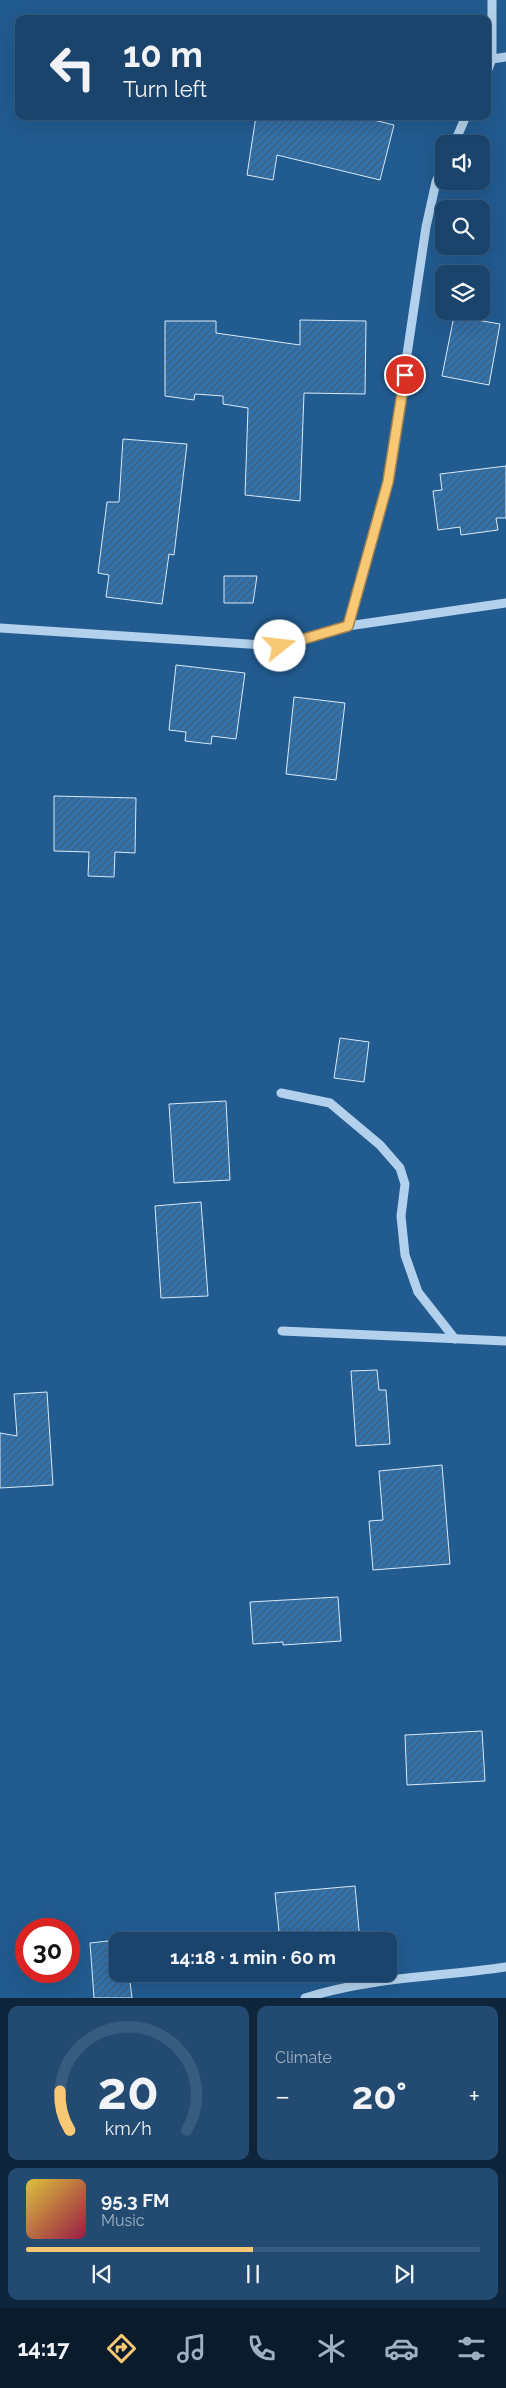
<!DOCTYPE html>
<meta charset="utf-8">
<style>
:root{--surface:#1a446c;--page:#234b72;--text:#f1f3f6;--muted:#9fb0c2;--line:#385c7f;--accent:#f8c875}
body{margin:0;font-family:Raleway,sans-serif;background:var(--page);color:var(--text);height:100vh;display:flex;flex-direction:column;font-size:19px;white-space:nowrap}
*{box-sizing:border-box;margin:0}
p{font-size:16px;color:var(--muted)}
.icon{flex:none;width:28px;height:28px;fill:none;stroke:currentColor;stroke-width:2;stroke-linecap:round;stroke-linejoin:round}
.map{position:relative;height:1998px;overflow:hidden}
.panel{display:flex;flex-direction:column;gap:8px;padding:8px;background:#0e253b;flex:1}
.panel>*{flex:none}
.hud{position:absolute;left:15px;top:15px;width:476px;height:105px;border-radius:10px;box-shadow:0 5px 20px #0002,0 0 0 1px var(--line);background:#1a446c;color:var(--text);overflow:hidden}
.buttons{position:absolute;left:435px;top:135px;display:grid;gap:10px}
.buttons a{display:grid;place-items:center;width:55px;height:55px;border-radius:10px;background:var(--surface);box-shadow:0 5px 20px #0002,0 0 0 1px var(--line);font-size:25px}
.speed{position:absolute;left:15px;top:1918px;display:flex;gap:10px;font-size:25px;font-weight:700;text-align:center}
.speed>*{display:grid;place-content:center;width:65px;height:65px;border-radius:50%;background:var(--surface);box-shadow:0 5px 20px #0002,0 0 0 1px var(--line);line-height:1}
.speed .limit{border:8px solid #d22;background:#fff;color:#111}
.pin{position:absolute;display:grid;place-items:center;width:42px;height:42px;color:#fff;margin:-21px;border:2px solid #fff;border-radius:50%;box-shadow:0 1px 5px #0007}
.me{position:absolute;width:55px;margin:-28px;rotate:74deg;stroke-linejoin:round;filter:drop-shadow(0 0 4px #0008)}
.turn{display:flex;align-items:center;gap:18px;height:105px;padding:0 25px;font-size:22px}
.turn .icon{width:65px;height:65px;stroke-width:2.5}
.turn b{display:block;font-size:35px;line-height:42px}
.big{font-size:38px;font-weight:700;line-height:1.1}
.panel .card{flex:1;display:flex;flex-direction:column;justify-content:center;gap:8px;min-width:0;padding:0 18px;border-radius:10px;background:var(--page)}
.panel .dial{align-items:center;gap:0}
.dial svg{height:130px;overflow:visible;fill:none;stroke:var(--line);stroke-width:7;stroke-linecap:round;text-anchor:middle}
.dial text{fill:var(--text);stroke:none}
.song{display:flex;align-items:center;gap:15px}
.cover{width:60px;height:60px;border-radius:8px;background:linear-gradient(135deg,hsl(50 70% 55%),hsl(340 70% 35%))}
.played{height:5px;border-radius:2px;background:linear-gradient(90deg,var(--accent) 50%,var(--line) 50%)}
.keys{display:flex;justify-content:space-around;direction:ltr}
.heat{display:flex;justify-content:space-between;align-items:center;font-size:28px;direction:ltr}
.panel .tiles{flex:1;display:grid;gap:8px;grid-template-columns:1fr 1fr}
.card:last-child{grid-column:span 2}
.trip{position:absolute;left:109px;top:1932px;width:288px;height:50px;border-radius:10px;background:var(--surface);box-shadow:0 5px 20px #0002,0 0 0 1px var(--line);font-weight:700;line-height:50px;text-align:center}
.dock{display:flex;height:80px;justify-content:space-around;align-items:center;background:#0a1b2b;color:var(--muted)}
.dock .icon{width:35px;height:35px}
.dock .current{color:var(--accent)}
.dock b{font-size:22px;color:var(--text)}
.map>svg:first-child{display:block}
.building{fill:url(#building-hatch);stroke:#d8eaf9}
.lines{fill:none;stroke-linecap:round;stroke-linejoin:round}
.minor{stroke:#b3d1ec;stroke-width:9}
.route-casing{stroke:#a1824c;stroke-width:12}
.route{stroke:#f8c875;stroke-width:9}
</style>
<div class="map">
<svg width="506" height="1998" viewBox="0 0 506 1998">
<defs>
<pattern id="building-hatch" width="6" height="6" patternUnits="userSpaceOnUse" patternTransform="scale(1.25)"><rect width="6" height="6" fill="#3272ad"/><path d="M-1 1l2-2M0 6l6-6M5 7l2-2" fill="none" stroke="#405d78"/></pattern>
</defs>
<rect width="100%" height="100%" fill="#225b90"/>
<g class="building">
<polygon points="256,116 358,116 394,125 380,180 277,155 273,180 247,175"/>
<polygon points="454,316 500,324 489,385 442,376"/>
<polygon points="300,320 366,321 365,394 304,393 300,501 245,495 248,408 223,404 223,396 195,394 194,400 165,396 165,321 216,321 216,333 300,345"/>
<polygon points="123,439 187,444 174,555 169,554 162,604 106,597 109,575 98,573 107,502 119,502"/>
<polygon points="506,466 506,518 496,518 498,530 461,535 460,527 438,530 433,491 442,490 440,474"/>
<polygon points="224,576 257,576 253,603 224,603"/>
<polygon points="176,665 245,673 236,739 212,736 211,744 185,741 186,732 169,730"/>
<polygon points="294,697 345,703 336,780 286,774"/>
<polygon points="54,796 136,798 135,853 115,852 114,877 88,876 89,852 54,851"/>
<polygon points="340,1038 369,1042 364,1082 334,1078"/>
<polygon points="226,1101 230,1180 174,1183 169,1104"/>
<polygon points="201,1202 208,1296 161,1298 155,1206"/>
<polygon points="377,1370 379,1390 386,1390 390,1444 356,1446 351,1371"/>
<polygon points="47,1392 53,1485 0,1488 0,1433 17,1436 14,1394"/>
<polygon points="442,1465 450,1564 373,1570 369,1521 383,1520 379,1471"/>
<polygon points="338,1597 341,1641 283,1645 283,1642 253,1644 250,1602"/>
<polygon points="482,1731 485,1781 407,1785 405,1735"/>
<polygon points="355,1886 360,1941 280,1941 275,1893"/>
<polygon points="126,1939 126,1941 118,1941 118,1974 129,1974 132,1998 94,1998 90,1943"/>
</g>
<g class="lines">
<g class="minor">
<polyline points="492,0 492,59"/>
<polyline points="488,69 492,59 506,57"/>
<polyline points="454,144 466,116"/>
<polyline points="348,626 388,482 426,227 436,182 444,164"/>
<polyline points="0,628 280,646 348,626 506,603"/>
<polyline points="281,1093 330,1103 380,1145 400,1168 405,1184 401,1216 405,1255 418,1292 455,1339"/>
<polyline points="282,1331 506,1341"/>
<path d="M305,1998C370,1977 439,1977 506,1967"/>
</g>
</g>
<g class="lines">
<defs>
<polyline id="route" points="280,646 348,626 388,482 405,375"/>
</defs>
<use href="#route" class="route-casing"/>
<use href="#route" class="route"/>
</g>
</svg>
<div class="buttons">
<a><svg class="icon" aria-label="sound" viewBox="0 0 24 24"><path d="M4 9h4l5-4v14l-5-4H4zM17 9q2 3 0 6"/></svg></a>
<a><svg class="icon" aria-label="search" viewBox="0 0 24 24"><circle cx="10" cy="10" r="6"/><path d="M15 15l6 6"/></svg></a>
<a><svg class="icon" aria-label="layers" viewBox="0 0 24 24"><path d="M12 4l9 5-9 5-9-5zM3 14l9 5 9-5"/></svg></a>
</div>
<div class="speed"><div class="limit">30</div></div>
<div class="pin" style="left:405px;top:375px;background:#d93025"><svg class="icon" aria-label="arrive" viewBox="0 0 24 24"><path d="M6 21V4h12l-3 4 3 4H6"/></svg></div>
<svg class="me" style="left:280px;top:646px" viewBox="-20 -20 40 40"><circle r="19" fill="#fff"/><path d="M0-13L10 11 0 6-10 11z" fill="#f8c875"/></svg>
<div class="trip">14:18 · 1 min · 60 m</div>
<div class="hud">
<div class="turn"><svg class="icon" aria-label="left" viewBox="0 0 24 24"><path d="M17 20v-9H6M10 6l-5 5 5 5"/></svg><div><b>10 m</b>Turn left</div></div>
</div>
</div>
<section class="panel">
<div class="tiles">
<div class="card dial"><svg viewBox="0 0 100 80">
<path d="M14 69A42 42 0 1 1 86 69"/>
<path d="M14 69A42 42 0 0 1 8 45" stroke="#f8c875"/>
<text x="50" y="56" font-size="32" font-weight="700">20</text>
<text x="50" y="72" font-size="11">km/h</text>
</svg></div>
<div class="card"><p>Climate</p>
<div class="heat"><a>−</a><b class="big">20°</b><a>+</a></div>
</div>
<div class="card">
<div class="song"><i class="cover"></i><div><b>95.3 FM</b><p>Music</p></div></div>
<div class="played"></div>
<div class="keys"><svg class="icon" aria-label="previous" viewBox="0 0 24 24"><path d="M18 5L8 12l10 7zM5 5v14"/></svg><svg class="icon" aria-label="pause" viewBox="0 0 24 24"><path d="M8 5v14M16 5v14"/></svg><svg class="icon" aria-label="next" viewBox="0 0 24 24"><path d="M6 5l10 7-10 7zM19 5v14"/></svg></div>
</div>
</div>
</section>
<nav class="dock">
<b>14:17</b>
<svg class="icon current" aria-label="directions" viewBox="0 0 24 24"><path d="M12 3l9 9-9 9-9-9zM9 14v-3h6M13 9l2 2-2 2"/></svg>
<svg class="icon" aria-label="music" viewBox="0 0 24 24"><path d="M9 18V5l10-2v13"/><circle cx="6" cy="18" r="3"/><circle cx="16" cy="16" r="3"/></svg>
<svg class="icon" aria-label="phone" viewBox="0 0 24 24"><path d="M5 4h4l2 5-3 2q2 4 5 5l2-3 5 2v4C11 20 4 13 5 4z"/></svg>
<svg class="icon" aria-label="climate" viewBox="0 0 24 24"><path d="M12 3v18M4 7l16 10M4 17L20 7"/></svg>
<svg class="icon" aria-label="car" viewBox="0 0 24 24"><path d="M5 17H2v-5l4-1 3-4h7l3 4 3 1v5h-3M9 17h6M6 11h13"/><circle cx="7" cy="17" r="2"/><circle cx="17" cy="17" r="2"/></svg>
<svg class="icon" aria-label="filters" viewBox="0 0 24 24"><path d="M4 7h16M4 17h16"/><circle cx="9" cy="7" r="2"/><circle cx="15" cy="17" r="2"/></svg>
</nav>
